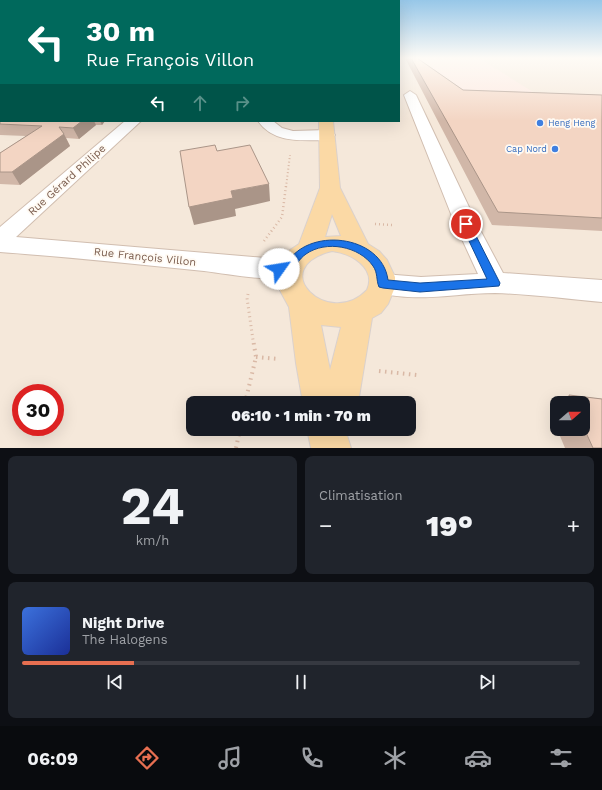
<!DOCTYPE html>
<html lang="fr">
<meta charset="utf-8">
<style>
:root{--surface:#171b24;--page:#20242c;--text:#f1f3f6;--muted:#9ea1a6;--line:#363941;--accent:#e76f51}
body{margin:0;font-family:"Work Sans",sans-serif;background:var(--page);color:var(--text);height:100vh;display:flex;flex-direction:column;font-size:15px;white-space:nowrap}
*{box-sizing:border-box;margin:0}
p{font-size:13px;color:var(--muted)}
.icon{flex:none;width:22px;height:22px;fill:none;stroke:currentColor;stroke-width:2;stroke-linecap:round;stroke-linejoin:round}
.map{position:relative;height:448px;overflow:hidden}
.panel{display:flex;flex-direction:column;gap:8px;padding:8px;background:#0d0f14;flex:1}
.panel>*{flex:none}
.top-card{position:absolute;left:0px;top:0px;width:400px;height:122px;box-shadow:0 4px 16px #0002;background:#00695c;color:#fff;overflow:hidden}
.needle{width:26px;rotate:70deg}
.tools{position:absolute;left:550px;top:396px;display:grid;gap:8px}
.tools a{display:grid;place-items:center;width:40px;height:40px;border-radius:8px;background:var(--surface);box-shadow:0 4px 16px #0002;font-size:20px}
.speed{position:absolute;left:12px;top:384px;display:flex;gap:8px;font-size:20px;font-weight:700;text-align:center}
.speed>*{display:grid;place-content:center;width:52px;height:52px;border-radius:50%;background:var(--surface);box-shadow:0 4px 16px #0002;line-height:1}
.speed .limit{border:6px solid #d22;background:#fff;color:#111}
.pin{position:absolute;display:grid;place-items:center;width:34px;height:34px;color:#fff;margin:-17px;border:2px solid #fff;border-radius:50%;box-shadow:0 1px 4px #0007}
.me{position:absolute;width:44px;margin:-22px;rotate:58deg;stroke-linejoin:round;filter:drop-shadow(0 0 3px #0008)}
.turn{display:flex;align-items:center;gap:14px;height:84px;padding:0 20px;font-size:18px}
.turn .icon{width:52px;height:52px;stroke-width:2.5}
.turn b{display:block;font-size:28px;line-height:34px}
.lanes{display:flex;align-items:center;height:38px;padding:0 20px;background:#0003;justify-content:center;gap:20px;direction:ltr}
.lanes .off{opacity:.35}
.big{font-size:30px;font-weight:800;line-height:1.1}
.panel .card{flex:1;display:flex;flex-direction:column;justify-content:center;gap:6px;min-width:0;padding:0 14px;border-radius:8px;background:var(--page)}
.panel .dial{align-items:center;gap:0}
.dial b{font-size:52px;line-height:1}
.song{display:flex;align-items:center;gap:12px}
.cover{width:48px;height:48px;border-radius:6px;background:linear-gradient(135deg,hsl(220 70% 55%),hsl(230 70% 35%))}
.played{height:4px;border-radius:2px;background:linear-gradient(90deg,var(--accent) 20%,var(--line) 20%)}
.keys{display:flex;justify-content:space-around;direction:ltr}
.heat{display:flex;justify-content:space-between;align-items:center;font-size:22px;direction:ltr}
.panel .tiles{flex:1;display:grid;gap:8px;grid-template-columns:1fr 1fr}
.card:last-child{grid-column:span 2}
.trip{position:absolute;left:186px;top:396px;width:230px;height:40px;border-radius:8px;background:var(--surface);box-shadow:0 4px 16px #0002;font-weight:800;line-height:40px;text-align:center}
.tabs{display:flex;height:64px;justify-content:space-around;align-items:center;background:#090b0e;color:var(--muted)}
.tabs .icon{width:28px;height:28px}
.tabs .current{color:var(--accent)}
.tabs b{font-size:18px;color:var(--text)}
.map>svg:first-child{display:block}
.residential{fill:#f5e8da;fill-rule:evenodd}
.commercial{fill:#fde8e0}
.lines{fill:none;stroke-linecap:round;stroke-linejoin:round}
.minor-casing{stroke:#d1beb0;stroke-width:2}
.major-casing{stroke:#dad1cd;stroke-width:2}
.path-far3{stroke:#d9b8a5;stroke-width:2;stroke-dasharray:1 2.5;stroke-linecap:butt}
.path-far2{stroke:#d9b8a5;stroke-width:2.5;stroke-dasharray:1 3;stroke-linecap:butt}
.path-far1{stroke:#d9b8a5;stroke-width:3;stroke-dasharray:1 3.5;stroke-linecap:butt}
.path{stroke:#d9b8a5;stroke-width:4;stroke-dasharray:1.5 4.5;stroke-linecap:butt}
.minor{fill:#fff;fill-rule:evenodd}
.major{fill:#fbd9a5;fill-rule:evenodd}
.wall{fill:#d1b7a8}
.shaded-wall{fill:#aa9588}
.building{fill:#f3d5c3;stroke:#aa9588}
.route{fill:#1a73e8;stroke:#114b97}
.shop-dot{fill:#3f7fe0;stroke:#fffaf3;stroke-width:1.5}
.labels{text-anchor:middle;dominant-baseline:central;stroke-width:3.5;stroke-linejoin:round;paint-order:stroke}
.far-shop-label{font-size:9px;fill:#366cbe;stroke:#fffaf3;text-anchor:start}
.street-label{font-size:11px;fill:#7a5c4d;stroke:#fffaf3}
</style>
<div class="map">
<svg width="602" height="448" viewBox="0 0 602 448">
<rect width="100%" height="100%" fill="#fdf6ec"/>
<path class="residential" d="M0,58L1,121H399V58H602V448H0ZM21,393H55V427H21ZM193,403H409V429H193ZM557,403H583V429H557Z"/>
<polygon class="commercial" points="409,58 480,59 538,95 446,92"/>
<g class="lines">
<defs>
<g id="minor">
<rect x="0" y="89" width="1" height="8"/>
<path d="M410,91L416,95L477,224L503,273L602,280V302C567,299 531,294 495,293C454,293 414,304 374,291L370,284L374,277L383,274L421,277L478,274L455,224L404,95Z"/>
<path d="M125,121H141L16,237L289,260L298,262L302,269L298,276C275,283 229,274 204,271C136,264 68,257 0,252V227Z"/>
<path d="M258,121H273L282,128L293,131L327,130L332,132L335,135L332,138L327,140C302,140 274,144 258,121Z"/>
</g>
<g id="major">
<path d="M319,121H333L340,188L368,244L379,251L387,260L395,277V287L388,304L381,313L372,318L358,403H303L296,363L289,307L277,285V271L287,252L299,244L320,188ZM332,214L341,236L325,237ZM332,251C350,253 377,267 367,290C329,330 264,268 332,251ZM321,325L341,327L330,370Z"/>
<polygon points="307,429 345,429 351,448 311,448"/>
</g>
</defs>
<use href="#minor" class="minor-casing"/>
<use href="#major" class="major-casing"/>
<polyline class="path-far3" points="286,187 290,155"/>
<g class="path-far2">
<polyline points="375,224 393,225"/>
<polyline points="264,241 282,217 286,186"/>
</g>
<polyline class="path-far1" points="248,294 247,298 253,340"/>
<g class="path">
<polyline points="256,357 279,359"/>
<polyline points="379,371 417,375"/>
<polyline points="245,403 256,357 253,339"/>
<polyline points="236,448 240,429"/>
</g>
<use href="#minor" class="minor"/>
<use href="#major" class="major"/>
</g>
<g class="wall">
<polygon points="405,58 417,58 463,90 602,95 602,231 492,225"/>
<polygon points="0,106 1,121 105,121 102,125 96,125 79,139 66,138 70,146 20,185 0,184 0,153 26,136 0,135"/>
<polygon points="569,395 602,399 602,448 565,448 557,429 583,429 583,403 560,403"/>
<polygon points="557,406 557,429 550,412"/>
</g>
<g class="shaded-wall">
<polygon points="0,70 1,70 1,80 0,81"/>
<polygon points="82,121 94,121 96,125 79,139 73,128"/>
<polygon points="100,121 105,121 102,125"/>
<polygon points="64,134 70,146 20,185 12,172"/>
<polygon points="269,184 270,201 235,209 236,216 194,225 189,207 231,191"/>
</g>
<g class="building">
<polygon points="411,58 417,58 463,90 602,95 602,218 498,212"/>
<rect x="0" y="63" width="1" height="7"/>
<polygon points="0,106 1,106 1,121 82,121 73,128 59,127 64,134 12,172 0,172 0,153 42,126 0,124"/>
<polygon points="215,145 217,151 250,145 269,184 231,191 233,198 189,207 180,151"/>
<polygon points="569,395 602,399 602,448 593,448 583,426 583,403 573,403"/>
</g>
<linearGradient id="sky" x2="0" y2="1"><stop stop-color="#97c7e8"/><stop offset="0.48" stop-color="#fefbf6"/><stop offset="1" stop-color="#fefbf6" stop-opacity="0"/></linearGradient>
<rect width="602" height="121" fill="url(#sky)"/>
<path class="route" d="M466,221L470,224L500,283L499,286L420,292L383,288L379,287C376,280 378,273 373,266C359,246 326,240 306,254C299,259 296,265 293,272L279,273L274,269L276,266L286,265C306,226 382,234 388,280L420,283L487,279L461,224Z"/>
<g class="shop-dot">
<circle cx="540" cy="123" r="4"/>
<circle cx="555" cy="149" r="4"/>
</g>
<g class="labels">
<g class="far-shop-label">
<text x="548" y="123">Heng Heng</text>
<text x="547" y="149" text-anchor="end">Cap Nord</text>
</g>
<g class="street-label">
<text transform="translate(67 180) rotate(-42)">Rue Gérard Philipe</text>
<text transform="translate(145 257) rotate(6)">Rue François Villon</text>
</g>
</g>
</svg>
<div class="tools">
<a><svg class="needle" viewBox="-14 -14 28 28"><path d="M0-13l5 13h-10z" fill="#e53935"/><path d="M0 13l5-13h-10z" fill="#9ea1a6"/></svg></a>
</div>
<div class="speed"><div class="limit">30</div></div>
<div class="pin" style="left:466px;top:224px;background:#d93025"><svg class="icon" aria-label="arrive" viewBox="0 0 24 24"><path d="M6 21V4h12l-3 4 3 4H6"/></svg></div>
<svg class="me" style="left:279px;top:269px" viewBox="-20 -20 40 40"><circle r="19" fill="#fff"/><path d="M0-13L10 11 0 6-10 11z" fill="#1a73e8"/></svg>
<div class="trip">06:10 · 1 min · 70 m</div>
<div class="top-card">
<div class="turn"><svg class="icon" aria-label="left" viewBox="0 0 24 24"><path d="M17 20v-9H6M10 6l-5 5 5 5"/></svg><div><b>30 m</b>Rue François Villon</div></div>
<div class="lanes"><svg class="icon" aria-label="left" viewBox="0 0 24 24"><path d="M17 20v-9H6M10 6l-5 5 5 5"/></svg><svg class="icon off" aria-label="ahead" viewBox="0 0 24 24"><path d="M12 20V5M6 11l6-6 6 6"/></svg><svg class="icon off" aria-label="right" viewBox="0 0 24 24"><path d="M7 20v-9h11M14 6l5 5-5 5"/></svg></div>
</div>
</div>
<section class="panel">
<div class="tiles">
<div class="card dial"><b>24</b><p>km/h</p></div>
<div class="card"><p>Climatisation</p>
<div class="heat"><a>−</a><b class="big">19°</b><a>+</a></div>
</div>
<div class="card">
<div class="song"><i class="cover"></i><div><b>Night Drive</b><p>The Halogens</p></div></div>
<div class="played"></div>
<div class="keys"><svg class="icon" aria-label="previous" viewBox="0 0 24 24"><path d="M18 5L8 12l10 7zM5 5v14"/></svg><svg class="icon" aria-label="pause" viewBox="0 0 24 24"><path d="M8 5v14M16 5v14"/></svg><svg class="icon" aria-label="next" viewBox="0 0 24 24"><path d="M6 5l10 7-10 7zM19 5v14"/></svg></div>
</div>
</div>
</section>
<nav class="tabs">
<b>06:09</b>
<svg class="icon current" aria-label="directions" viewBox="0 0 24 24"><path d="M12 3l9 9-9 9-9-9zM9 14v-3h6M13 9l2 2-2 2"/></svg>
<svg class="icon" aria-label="music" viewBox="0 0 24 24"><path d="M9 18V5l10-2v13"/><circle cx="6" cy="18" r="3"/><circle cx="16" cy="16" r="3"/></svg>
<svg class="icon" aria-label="phone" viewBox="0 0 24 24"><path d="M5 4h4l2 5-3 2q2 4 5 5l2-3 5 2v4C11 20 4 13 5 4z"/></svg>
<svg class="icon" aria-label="climate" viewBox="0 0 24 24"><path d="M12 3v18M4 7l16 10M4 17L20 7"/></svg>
<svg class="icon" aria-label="car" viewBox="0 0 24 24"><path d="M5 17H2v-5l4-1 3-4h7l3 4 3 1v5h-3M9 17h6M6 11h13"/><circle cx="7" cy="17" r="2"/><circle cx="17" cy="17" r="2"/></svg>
<svg class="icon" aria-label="filters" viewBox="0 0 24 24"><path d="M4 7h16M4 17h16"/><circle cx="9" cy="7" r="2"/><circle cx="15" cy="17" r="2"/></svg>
</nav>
